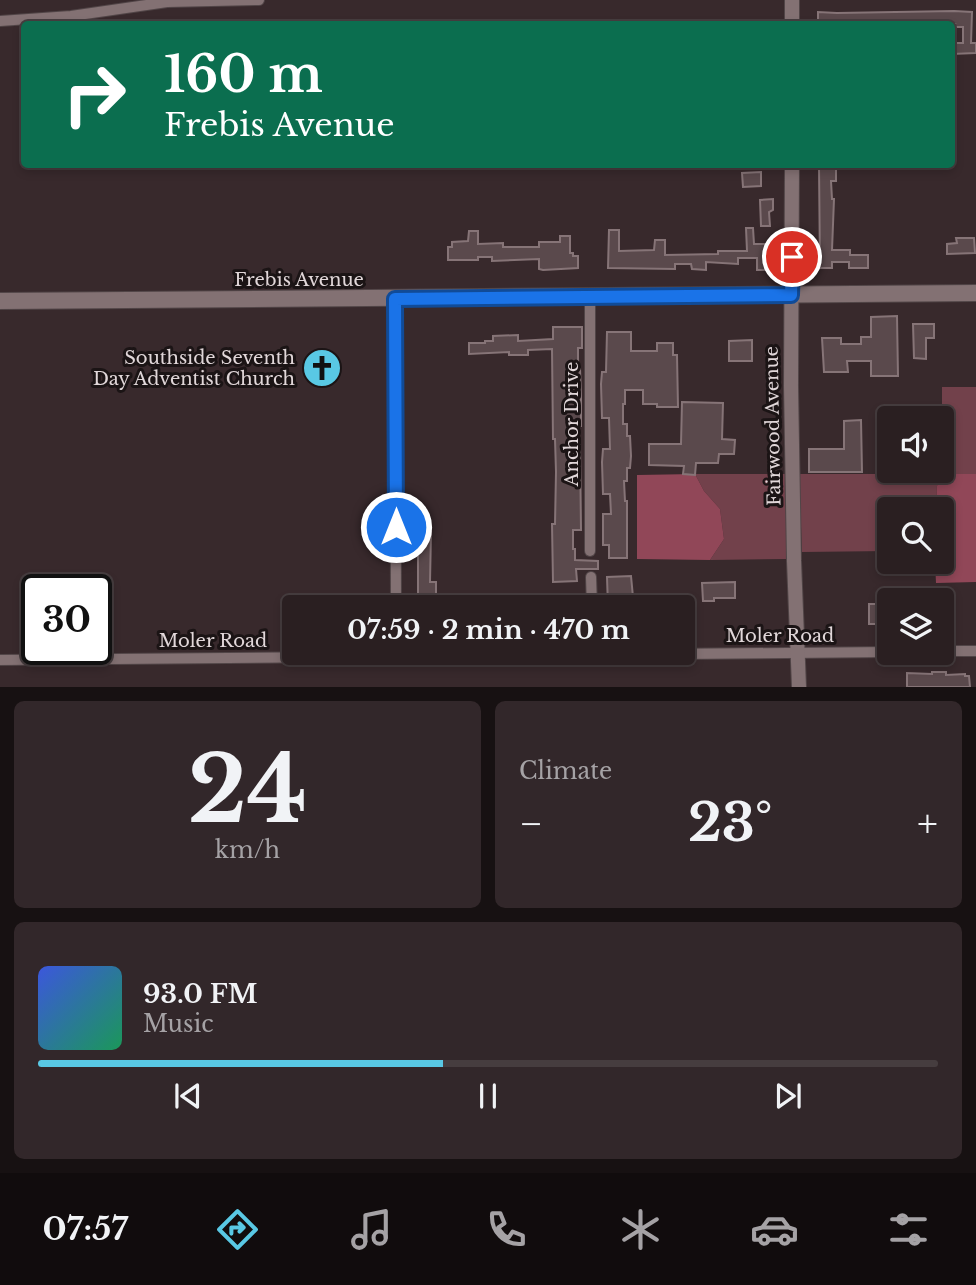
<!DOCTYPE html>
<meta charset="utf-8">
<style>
:root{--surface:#2a1f21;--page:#32272a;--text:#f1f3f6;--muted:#a5a2a5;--line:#463d3f;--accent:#59c8e4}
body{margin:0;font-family:"Libre Baskerville",serif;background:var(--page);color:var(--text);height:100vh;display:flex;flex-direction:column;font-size:26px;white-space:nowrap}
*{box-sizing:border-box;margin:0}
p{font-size:23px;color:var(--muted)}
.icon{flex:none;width:38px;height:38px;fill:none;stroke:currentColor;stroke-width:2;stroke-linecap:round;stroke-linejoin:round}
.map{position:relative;height:687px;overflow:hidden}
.sheet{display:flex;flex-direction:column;gap:14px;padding:14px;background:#171112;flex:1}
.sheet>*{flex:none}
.hud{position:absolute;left:21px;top:21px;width:934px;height:147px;border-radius:7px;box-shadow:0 4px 10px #0003,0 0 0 2px var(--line);background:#0b6e4f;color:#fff;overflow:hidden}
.controls{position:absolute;left:877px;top:406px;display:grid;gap:14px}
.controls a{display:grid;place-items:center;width:77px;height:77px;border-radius:7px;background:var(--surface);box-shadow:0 4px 10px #0003,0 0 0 2px var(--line);font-size:35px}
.speed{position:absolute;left:21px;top:574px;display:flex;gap:14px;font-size:35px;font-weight:700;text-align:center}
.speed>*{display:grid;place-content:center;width:91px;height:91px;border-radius:50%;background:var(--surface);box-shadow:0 4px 10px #0003,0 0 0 2px var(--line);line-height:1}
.speed .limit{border:4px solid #111;border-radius:10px;background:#fff;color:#111}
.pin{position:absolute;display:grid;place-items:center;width:60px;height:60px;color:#fff;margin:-30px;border:4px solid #fff;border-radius:50%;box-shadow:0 2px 7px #0007}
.me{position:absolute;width:77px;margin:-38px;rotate:0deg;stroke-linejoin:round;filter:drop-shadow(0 0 5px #0008)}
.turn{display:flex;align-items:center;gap:24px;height:147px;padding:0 28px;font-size:32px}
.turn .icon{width:91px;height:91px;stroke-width:2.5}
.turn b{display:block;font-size:49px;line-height:60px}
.big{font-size:52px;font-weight:700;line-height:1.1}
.sheet .card{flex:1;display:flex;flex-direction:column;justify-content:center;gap:10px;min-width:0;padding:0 24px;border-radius:10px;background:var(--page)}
.sheet .dial{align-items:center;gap:0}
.dial b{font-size:91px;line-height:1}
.song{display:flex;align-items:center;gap:21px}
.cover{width:84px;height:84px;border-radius:10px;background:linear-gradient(135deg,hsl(230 70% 55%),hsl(150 70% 35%))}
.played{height:7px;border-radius:4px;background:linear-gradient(90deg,var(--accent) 45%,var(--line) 45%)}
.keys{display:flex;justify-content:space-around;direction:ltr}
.heat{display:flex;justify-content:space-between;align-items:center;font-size:38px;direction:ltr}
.sheet .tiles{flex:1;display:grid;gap:14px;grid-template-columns:1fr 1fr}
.card:last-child{grid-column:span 2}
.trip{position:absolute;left:282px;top:595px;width:413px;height:70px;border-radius:7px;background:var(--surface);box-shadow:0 4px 10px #0003,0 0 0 2px var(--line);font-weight:700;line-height:70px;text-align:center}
.tabs{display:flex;height:112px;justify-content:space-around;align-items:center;background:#110c0d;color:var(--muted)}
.tabs .icon{width:49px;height:49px}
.tabs .current{color:var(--accent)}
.tabs b{font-size:32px;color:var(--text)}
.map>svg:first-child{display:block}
.green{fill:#72414b}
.forest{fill:#914758}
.building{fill:#5a494c;stroke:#867477;stroke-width:2}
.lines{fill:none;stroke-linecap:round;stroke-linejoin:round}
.minor-casing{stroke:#514547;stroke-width:12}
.tertiary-casing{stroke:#514547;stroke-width:16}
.secondary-casing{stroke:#514547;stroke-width:18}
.minor{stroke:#837173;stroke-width:10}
.tertiary{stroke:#837173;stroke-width:14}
.secondary{stroke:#837173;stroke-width:16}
.route-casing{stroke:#114b97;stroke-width:18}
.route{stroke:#1a73e8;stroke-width:12}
.labels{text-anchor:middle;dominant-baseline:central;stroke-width:6;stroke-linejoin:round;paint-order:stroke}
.street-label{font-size:18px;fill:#e1d7d9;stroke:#1b1415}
.poi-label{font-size:18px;fill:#e1d7d9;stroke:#1b1415;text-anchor:end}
</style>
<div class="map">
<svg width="976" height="687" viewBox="0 0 976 687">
<rect width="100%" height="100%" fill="#38292c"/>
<g class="green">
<polygon points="942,387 976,387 976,474 942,474 937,486 936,509 889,509 889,551 802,552 799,474 942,474"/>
<polygon points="695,474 786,474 787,559 710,560 724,539 720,509 704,491"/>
</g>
<g class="forest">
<polygon points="695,474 704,491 720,509 724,539 710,560 637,559 637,475"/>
<polygon points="942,474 976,474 976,582 936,583 935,562 942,562 942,509 936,509 937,486"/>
</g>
<g class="building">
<polygon points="954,11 972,12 971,43 976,43 976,53 952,54 952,43 963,43 963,27 954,27 955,24 862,24 862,22 818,24 818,12 837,13"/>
<polygon points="836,164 836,181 831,181 832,199 834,199 832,250 850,250 850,255 868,255 868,268 849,268 849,262 832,262 832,268 820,268 819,165"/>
<polygon points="761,172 761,186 743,187 742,173"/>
<polygon points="773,199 773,210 769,212 770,226 761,226 760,200"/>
<polygon points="746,228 753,228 754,244 769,244 770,270 757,270 757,258 738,258 738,264 706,262 706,270 692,269 691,264 675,264 675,269 608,268 609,230 619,230 619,251 654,250 655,240 665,240 665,255 718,254 718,251 747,251"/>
<polygon points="469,231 478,231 478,244 503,243 503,247 539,247 539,242 560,242 560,236 570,236 570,253 573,253 573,256 578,256 578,268 543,270 539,269 539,259 492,261 492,257 478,257 478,260 448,260 448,247 452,247 452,242 468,241"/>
<polygon points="956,238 974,238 975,253 947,254 947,244 957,243"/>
<polygon points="897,316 898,376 871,376 871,361 847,361 848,372 824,372 822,338 841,338 841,344 861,344 861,337 871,337 871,317"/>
<polygon points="913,324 934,324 934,338 926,338 926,359 914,358"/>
<polygon points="553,327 582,327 582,348 578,348 578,369 580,369 581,397 581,426 577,426 577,430 574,430 574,445 580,445 581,530 573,530 573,549 575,549 575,560 598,561 598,569 576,569 577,581 553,582 552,524 555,524 556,472 555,439 553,439 552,349 528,350 528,355 509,355 509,352 469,354 469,343 485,343 485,341 493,341 493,336 518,335 518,341 553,339"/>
<polygon points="607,332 631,332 631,351 657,351 657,343 673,343 673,355 677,355 678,407 657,407 657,404 643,404 643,390 625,390 625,404 623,404 623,424 627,424 627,436 630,436 631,456 630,468 627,468 627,481 624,481 625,501 627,501 627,558 609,558 609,545 603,545 603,514 611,514 610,494 603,494 602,462 603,449 610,449 609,418 602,418 601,384 602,372 606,372"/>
<polygon points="752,340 752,361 729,361 729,341"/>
<polygon points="682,402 723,403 722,439 735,440 734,454 719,454 718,463 696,463 695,475 683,474 684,466 649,465 649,444 681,444"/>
<polygon points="861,420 862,472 809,472 809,449 844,449 844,421"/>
<polygon points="418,532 431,532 430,582 436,582 436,599 427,599 427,607 418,607"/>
<polygon points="631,576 633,597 669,598 669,607 608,607 607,577"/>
<polygon points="735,582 735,598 714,598 714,601 703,601 702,583"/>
<rect x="869" y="604" width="20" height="20"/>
<polygon points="932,672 946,672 946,675 965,674 965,676 969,676 970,687 907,687 907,673 932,674"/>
</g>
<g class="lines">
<defs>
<g id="minor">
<polyline points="0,21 71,16 167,2 259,0"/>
<polyline points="395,298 396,607"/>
<polyline points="590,551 590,297"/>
<polyline points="591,577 592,607"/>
<polyline points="942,651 976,651"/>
<polyline points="0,660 889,652"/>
</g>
<g id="tertiary">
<polyline points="792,0 792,24"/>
<polyline points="792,164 791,386 794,561 799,687"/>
</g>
<polyline id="secondary" points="0,301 976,293"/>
</defs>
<use href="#minor" class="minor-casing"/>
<use href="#tertiary" class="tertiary-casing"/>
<use href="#secondary" class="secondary-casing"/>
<use href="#minor" class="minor"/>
<use href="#tertiary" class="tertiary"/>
<use href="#secondary" class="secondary"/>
</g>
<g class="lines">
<defs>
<polyline id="route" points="396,527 395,299 791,295 792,257"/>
</defs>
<use href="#route" class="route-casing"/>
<use href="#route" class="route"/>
</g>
<defs>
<symbol id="church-disc" viewBox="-11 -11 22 22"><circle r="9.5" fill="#59c8e4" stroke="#1b1415"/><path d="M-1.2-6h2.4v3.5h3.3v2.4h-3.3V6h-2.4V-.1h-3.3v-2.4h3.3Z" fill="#111"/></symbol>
</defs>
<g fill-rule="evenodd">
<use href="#church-disc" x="300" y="346" width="44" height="44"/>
</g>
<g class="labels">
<g class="street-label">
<text x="299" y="280">Frebis Avenue</text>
<text transform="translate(572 424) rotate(-90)">Anchor Drive</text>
<text transform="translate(773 426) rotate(-91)">Fairwood Avenue</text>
<text x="780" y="636">Moler Road</text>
<text x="213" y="641">Moler Road</text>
</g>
<g class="poi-label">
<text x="295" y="358">Southside Seventh<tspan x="295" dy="21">Day Adventist Church</tspan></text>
</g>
</g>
</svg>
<div class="controls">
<a><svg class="icon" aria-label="sound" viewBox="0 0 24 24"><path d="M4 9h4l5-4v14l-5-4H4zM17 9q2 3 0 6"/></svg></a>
<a><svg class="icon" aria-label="search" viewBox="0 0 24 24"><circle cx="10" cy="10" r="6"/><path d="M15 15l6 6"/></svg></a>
<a><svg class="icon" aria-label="layers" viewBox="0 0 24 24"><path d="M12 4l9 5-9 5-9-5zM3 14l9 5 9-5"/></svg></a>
</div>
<div class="speed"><div class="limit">30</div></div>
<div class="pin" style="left:792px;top:257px;background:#d93025"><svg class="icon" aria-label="arrive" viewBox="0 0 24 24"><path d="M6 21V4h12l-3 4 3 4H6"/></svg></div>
<svg class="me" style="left:396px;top:527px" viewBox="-20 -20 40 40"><circle r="17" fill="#1a73e8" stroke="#fff" stroke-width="3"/><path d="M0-11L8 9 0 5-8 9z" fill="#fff"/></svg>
<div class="trip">07:59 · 2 min · 470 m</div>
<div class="hud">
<div class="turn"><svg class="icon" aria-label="right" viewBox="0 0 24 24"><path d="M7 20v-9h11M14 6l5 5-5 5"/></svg><div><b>160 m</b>Frebis Avenue</div></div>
</div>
</div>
<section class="sheet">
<div class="tiles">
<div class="card dial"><b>24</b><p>km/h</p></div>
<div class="card"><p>Climate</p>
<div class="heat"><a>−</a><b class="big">23°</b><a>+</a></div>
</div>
<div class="card">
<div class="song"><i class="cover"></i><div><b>93.0 FM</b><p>Music</p></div></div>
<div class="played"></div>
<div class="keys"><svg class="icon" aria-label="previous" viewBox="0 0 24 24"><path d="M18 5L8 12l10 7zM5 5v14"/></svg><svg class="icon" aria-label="pause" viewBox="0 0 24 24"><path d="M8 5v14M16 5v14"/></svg><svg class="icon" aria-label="next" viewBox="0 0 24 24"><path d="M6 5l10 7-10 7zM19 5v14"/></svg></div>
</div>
</div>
</section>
<nav class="tabs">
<b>07:57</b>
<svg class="icon current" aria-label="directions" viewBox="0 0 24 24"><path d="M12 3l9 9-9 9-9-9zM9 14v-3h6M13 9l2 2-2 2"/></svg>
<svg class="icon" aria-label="music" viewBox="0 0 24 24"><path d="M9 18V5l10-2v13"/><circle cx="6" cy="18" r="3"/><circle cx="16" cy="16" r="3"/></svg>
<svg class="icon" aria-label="phone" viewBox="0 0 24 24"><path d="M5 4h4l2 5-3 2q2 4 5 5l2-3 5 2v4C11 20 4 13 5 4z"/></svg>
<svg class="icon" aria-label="climate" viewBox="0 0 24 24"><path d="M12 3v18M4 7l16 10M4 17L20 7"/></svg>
<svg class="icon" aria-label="car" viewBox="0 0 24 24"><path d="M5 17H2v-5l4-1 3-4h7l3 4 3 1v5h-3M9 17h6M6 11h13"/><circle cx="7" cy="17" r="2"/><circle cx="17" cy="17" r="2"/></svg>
<svg class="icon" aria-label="filters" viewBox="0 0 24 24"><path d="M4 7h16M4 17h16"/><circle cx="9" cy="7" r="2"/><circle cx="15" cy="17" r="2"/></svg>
</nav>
